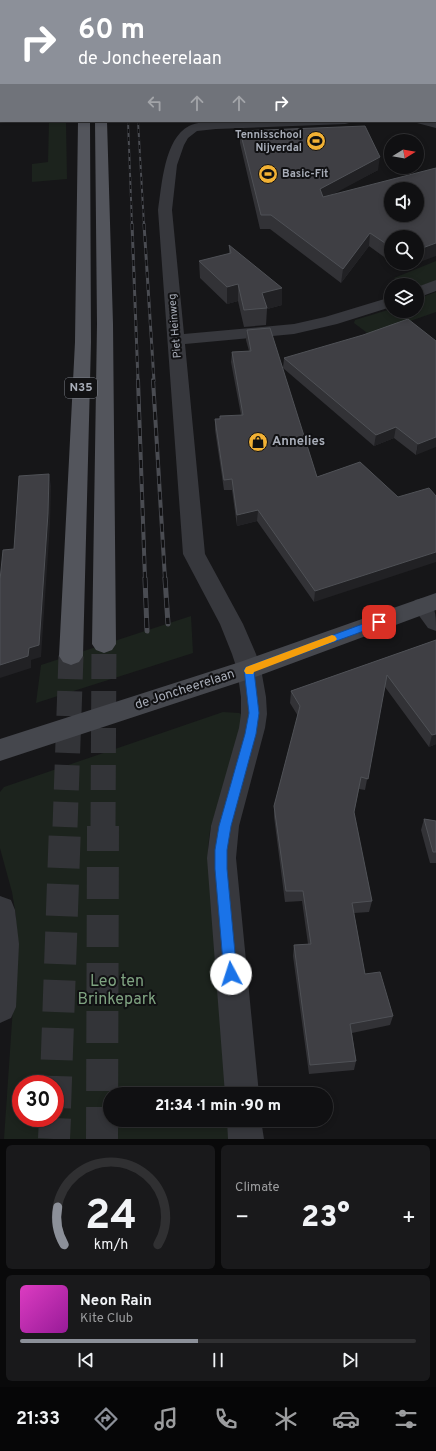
<!DOCTYPE html>
<meta charset="utf-8">
<style>
:root{--surface:#101012;--page:#19191b;--text:#f1f3f6;--muted:#9c9d9f;--line:#303032;--accent:#8c9099}
body{margin:0;font-family:Overpass,sans-serif;background:var(--page);color:var(--text);height:100vh;display:flex;flex-direction:column;font-size:15px;white-space:nowrap}
*{box-sizing:border-box;margin:0}
p{font-size:13px;color:var(--muted)}
.icon{flex:none;width:22px;height:22px;fill:none;stroke:currentColor;stroke-width:2;stroke-linecap:round;stroke-linejoin:round}
.map{position:relative;height:1139px;overflow:hidden}
.side{display:flex;flex-direction:column;gap:6px;padding:6px;background:#09090a;flex:1}
.side>*{flex:none}
.banner{position:absolute;left:0px;top:0px;width:436px;height:122px;box-shadow:0 2px 6px #0003,0 0 0 1px var(--line);background:#8c9099;color:#fff;overflow:hidden}
.needle{width:26px;rotate:79deg}
.tools{position:absolute;left:384px;top:134px;display:grid;gap:8px}
.tools a{display:grid;place-items:center;width:40px;height:40px;border-radius:50%;background:var(--surface);box-shadow:0 2px 6px #0003,0 0 0 1px var(--line);font-size:20px}
.speed{position:absolute;left:12px;top:1075px;display:flex;gap:8px;font-size:20px;font-weight:700;text-align:center}
.speed>*{display:grid;place-content:center;width:52px;height:52px;border-radius:50%;background:var(--surface);box-shadow:0 2px 6px #0003,0 0 0 1px var(--line);line-height:1}
.speed .limit{border:6px solid #d22;background:#fff;color:#111}
.pin{position:absolute;display:grid;place-items:center;width:34px;height:34px;color:#fff;margin:-17px;border-radius:8px;box-shadow:0 2px 6px #0006}
.me{position:absolute;width:44px;margin:-22px;rotate:355deg;stroke-linejoin:round;filter:drop-shadow(0 0 3px #0008)}
.turn{display:flex;align-items:center;gap:14px;height:84px;padding:0 12px;font-size:18px}
.turn .icon{width:52px;height:52px;stroke-width:2.5}
.turn b{display:block;font-size:28px;line-height:34px}
.lanes{display:flex;align-items:center;height:38px;padding:0 12px;background:#0003;justify-content:center;gap:20px;direction:ltr}
.lanes .off{opacity:.35}
.big{font-size:30px;font-weight:800;line-height:1.1}
.side .widget{flex:1;display:flex;flex-direction:column;justify-content:center;gap:6px;min-width:0;padding:0 14px;border-radius:6px;background:var(--page)}
.side .dial{align-items:center;gap:0}
.dial svg{height:104px;overflow:visible;fill:none;stroke:var(--line);stroke-width:7;stroke-linecap:round;text-anchor:middle}
.dial text{fill:var(--text);stroke:none}
.song{display:flex;align-items:center;gap:12px}
.cover{width:48px;height:48px;border-radius:6px;background:linear-gradient(135deg,hsl(310 70% 55%),hsl(300 70% 35%))}
.played{height:4px;border-radius:2px;background:linear-gradient(90deg,var(--accent) 45%,var(--line) 45%)}
.keys{display:flex;justify-content:space-around;direction:ltr}
.heat{display:flex;justify-content:space-between;align-items:center;font-size:22px;direction:ltr}
.side .tiles{flex:1;display:grid;gap:6px;grid-template-columns:1fr 1fr}
.widget:last-child{grid-column:span 2}
.trip{position:absolute;left:103px;top:1087px;width:230px;height:40px;border-radius:20px;background:var(--surface);box-shadow:0 2px 6px #0003,0 0 0 1px var(--line);font-weight:800;line-height:40px;text-align:center}
.dock{display:flex;height:64px;justify-content:space-around;align-items:center;background:#060607;color:var(--muted)}
.dock .icon{width:28px;height:28px}
.dock .selected{color:var(--accent)}
.dock b{font-size:18px;color:var(--text)}
.map>svg:first-child{display:block}
.green{fill:#1c231d;fill-rule:evenodd}
.lines{fill:none;stroke-linecap:round;stroke-linejoin:round}
.primary-tunnel-far1{stroke:#333438;stroke-width:25;stroke-dasharray:25 12;stroke-linecap:butt}
.primary-tunnel{stroke:#333438;stroke-width:32;stroke-dasharray:32 16;stroke-linecap:butt}
.street{fill:#37383d;fill-rule:evenodd}
.secondary{fill:#45474d;fill-rule:evenodd}
.primary{fill:#53555c;fill-rule:evenodd}
.rail-far3-casing{stroke:#4a4c52;stroke-width:2}
.rail-far2-casing{stroke:#4a4c52;stroke-width:3}
.rail-far1-casing{stroke:#4a4c52;stroke-width:4}
.rail-casing{stroke:#4a4c52;stroke-width:5}
.rail-far3{stroke:#111113;stroke-width:1.5;stroke-dasharray:4;stroke-linecap:butt}
.rail-far2{stroke:#111113;stroke-width:2;stroke-dasharray:6;stroke-linecap:butt}
.rail-far1{stroke:#111113;stroke-width:2.5;stroke-dasharray:8;stroke-linecap:butt}
.rail{stroke:#111113;stroke-width:3.5;stroke-dasharray:10;stroke-linecap:butt}
.wall{fill:#323236}
.shaded-wall{fill:#212124}
.building{fill:#3f3f44;stroke:#4f5156;fill-rule:evenodd}
.route{fill:#1a73e8;stroke:#114b97}
.slow{fill:#f59e0b}
.labels{text-anchor:middle;dominant-baseline:central;stroke-width:4;stroke-linejoin:round;paint-order:stroke}
.far-poi-label{font-size:11px;font-weight:bold;fill:#a8adb8;stroke:#111113;text-anchor:end}
.far-street-label{font-size:11px;fill:#a8adb8;stroke:#111113}
.shield{fill:#111113;stroke:#7b7e86;stroke-width:1}
.shield-label{font-size:12px;font-weight:bold;fill:#a8adb8}
.poi-label{font-size:13px;font-weight:bold;fill:#a8adb8;stroke:#111113;text-anchor:start}
.street-label{font-size:13px;fill:#a8adb8;stroke:#111113}
.near-park-label{font-size:16px;fill:#7fa381;stroke:#111113}
</style>
<div class="map">
<svg width="436" height="1139" viewBox="0 0 436 1139">
<rect width="100%" height="100%" fill="#161618"/>
<g class="green">
<polygon points="151,0 436,0 436,83 435,1"/>
<polygon points="49,121 66,121 67,179 32,182 32,164 48,162"/>
<polygon points="436,261 436,281 417,287 417,285 405,285 394,278"/>
<polygon points="436,292 436,312 370,335 354,323 355,320 391,309 391,311 417,311 417,299"/>
<polygon points="191,616 193,653 36,703 41,665"/>
<path d="M223,712L239,713L241,714L242,723L210,830L208,848L229,1094H110V1120H231L233,1139H4L16,963V916L12,892L0,848V792L4,787ZM21,1084H55V1118H21Z"/>
</g>
<g class="lines">
<g class="primary-tunnel-far1">
<polyline points="65,827 71,656"/>
<polyline points="103,827 104,644"/>
</g>
<g class="primary-tunnel">
<polyline points="55,1108 65,826"/>
<polyline points="54,1139 55,1118"/>
<polyline points="102,1139 103,826"/>
</g>
<g class="street">
<polygon points="436,120 436,128 417,123 415,121"/>
<path d="M216,121H351L349,123L345,124L216,129L197,131L188,138L184,145L177,165L172,210L184,334L294,324L325,317L391,297V307L337,324L294,334L185,344L205,554L243,624L256,654L261,669L266,697L267,714L265,728L239,826L236,858L259,1094H225L207,858L211,826L239,728L241,714V697L237,669L232,654L220,624L183,554L158,210C162,185 164,139 189,126C196,122 208,122 216,121Z"/>
<polygon points="436,280 436,291 417,298 417,287"/>
<path d="M423,598C436,603 436,615 436,631L428,628L412,606L415,600Z"/>
<polygon points="0,896 11,900 15,910 19,944 16,1007 11,1018 0,1023"/>
<polygon points="227,1120 261,1120 264,1139 228,1139"/>
</g>
<polygon class="secondary" points="436,593 436,610 258,676 0,761 0,739 240,662"/>
<g class="primary">
<rect x="82" y="0" width="8" height="1"/>
<polygon points="78,121 90,121 91,342 83,656 79,662 71,665 63,662 59,656 75,342"/>
<polygon points="95,121 107,121 113,324 116,644 112,650 104,653 96,650 92,644 97,324"/>
</g>
<defs>
<g id="rail-far3">
<polyline points="128,121 132,225"/>
<polyline points="138,121 144,225"/>
</g>
<g id="rail-far2">
<polyline points="132,224 138,381"/>
<polyline points="144,224 154,381"/>
</g>
<g id="rail-far1">
<polyline points="138,380 145,579"/>
<polyline points="153,380 165,579"/>
</g>
<g id="rail">
<polyline points="145,578 147,631"/>
<polyline points="165,578 168,624"/>
</g>
</defs>
<use href="#rail-far3" class="rail-far3-casing"/>
<use href="#rail-far2" class="rail-far2-casing"/>
<use href="#rail-far1" class="rail-far1-casing"/>
<use href="#rail" class="rail-casing"/>
<use href="#rail-far3" class="rail-far3"/>
<use href="#rail-far2" class="rail-far2"/>
<use href="#rail-far1" class="rail-far1"/>
<use href="#rail" class="rail"/>
</g>
<g class="wall">
<polygon points="240,131 378,170 330,195 391,237 391,262 369,246 341,283 270,229 260,229 240,143"/>
<polygon points="229,245 282,305 267,309 266,325 244,327 238,301 227,304 200,278 199,261 229,254"/>
<polygon points="392,263 416,263 400,269"/>
<polygon points="247,330 317,477 360,462 314,602 257,521 237,526 232,490 224,490 215,430 215,419 241,415 231,362 232,352 249,351 246,340"/>
<polygon points="436,341 416,455 394,438 374,446 283,368 284,358"/>
<polygon points="436,640 436,744 429,747 385,687 365,790 359,789 354,813 372,901 369,912 354,913 365,974 393,1016 390,1025 352,1033 356,1061 354,1070 309,1074 293,956 294,945 308,944 302,901 285,902 274,817 274,806 298,716 290,703 291,691"/>
<polygon points="424,819 436,821 436,863 430,863 421,830"/>
</g>
<g class="shaded-wall">
<polygon points="380,157 378,170 319,202 320,189"/>
<polygon points="370,233 369,246 341,283 343,269"/>
<polygon points="436,243 436,256 417,263 417,250"/>
<polygon points="401,263 416,263 400,269"/>
<polygon points="238,284 238,301 227,304 227,287"/>
<polygon points="282,288 282,305 267,309 262,293"/>
<polygon points="396,427 394,438 374,446 376,435"/>
<polygon points="436,437 436,447 416,455 418,444"/>
<polygon points="49,474 51,486 50,525 41,657 31,660 31,668 0,678 0,665"/>
<polygon points="258,510 257,521 237,526 237,515"/>
<polygon points="436,552 436,562 314,602 315,591"/>
<polygon points="436,734 436,744 429,747 432,735"/>
</g>
<g class="building">
<path d="M365,126L380,157L320,189L323,197L436,168V243L417,250V237H391V247L370,233L343,269L271,215H261L240,131ZM391,189H417V215H391Z"/>
<polygon points="229,245 282,288 262,293 267,308 244,310 238,284 227,287 199,261 231,253"/>
<polygon points="408,319 436,341 436,437 418,444 396,427 376,435 284,358 363,335"/>
<polygon points="270,328 317,477 360,462 398,497 429,488 436,496 436,552 315,591 258,510 237,515 232,479 224,480 215,419 220,419 220,416 243,415 232,352 251,351 247,330"/>
<polygon points="49,474 48,513 39,645 29,648 28,656 0,665 0,580 3,550 14,549 19,476"/>
<polygon points="436,640 436,734 432,735 387,675 368,779 361,777 354,812 372,901 352,903 365,974 380,972 393,1016 350,1024 356,1061 310,1065 294,945 311,944 303,891 286,891 274,806 300,706 291,691"/>
<polygon points="424,819 436,821 436,852 433,852"/>
</g>
<polygon class="route" points="379,618 384,622 383,624 254,671 259,713 256,734 231,826 227,850 227,869 237,974 235,978 231,980 226,978 224,974 215,869 215,850 219,826 245,734 249,713 244,669 246,667"/>
<polygon class="slow" points="332,635 335,636 337,639 335,641 254,672 253,674 246,674 244,671 246,667"/>
<defs>
<symbol id="stadium-disc" viewBox="-11 -11 22 22"><circle r="9.5" fill="#f2b134" stroke="#111113"/><path d="M0-5a6.5 5 0 1 0 0 10a6.5 5 0 1 0 0-10ZM-3.5-1.8h7v3.6h-7Z" fill="#111"/></symbol>
<symbol id="shop-disc" viewBox="-11 -11 22 22"><circle r="9.5" fill="#f2b134" stroke="#111113"/><path d="M-5-2.5h2.3a2.7 3.5 0 0 1 5.4 0H5L5.5 6h-11ZM-1.5-2.5h3a1.5 2.3 0 0 0-3 0Z" fill="#111"/></symbol>
</defs>
<g fill-rule="evenodd">
<use href="#stadium-disc" x="305" y="130" width="22" height="22"/>
<use href="#stadium-disc" x="257" y="163" width="22" height="22"/>
<use href="#shop-disc" x="247" y="431" width="22" height="22"/>
</g>
<g class="labels">
<g class="far-poi-label">
<text x="302" y="135">Tennisschool<tspan x="302" dy="13">Nijverdal</tspan></text>
<text x="282" y="174" text-anchor="start">Basic-Fit</text>
</g>
<g class="far-street-label">
<text transform="translate(175 326) rotate(-95)">Piet Heinweg</text>
</g>
<rect class="shield" x="65" y="378" width="32" height="20" rx="3"/>
<g class="shield-label">
<text x="81" y="388">N35</text>
</g>
<g class="poi-label">
<text x="272" y="442">Annelies</text>
</g>
<g class="street-label">
<text transform="translate(185 690) rotate(-18)">de Joncheerelaan</text>
</g>
<g class="near-park-label">
<text x="117" y="982">Leo ten<tspan x="117" dy="18">Brinkepark</tspan></text>
</g>
</g>
</svg>
<div class="tools">
<a><svg class="needle" viewBox="-14 -14 28 28"><path d="M0-13l5 13h-10z" fill="#e53935"/><path d="M0 13l5-13h-10z" fill="#9c9d9f"/></svg></a>
<a><svg class="icon" aria-label="sound" viewBox="0 0 24 24"><path d="M4 9h4l5-4v14l-5-4H4zM17 9q2 3 0 6"/></svg></a>
<a><svg class="icon" aria-label="search" viewBox="0 0 24 24"><circle cx="10" cy="10" r="6"/><path d="M15 15l6 6"/></svg></a>
<a><svg class="icon" aria-label="layers" viewBox="0 0 24 24"><path d="M12 4l9 5-9 5-9-5zM3 14l9 5 9-5"/></svg></a>
</div>
<div class="speed"><div class="limit">30</div></div>
<div class="pin" style="left:379px;top:622px;background:#d93025"><svg class="icon" aria-label="arrive" viewBox="0 0 24 24"><path d="M6 21V4h12l-3 4 3 4H6"/></svg></div>
<svg class="me" style="left:231px;top:974px" viewBox="-20 -20 40 40"><circle r="19" fill="#fff"/><path d="M0-13L10 11 0 6-10 11z" fill="#1a73e8"/></svg>
<div class="trip">21:34 · 1 min · 90 m</div>
<div class="banner">
<div class="turn"><svg class="icon" aria-label="right" viewBox="0 0 24 24"><path d="M7 20v-9h11M14 6l5 5-5 5"/></svg><div><b>60 m</b>de Joncheerelaan</div></div>
<div class="lanes"><svg class="icon off" aria-label="left" viewBox="0 0 24 24"><path d="M17 20v-9H6M10 6l-5 5 5 5"/></svg><svg class="icon off" aria-label="ahead" viewBox="0 0 24 24"><path d="M12 20V5M6 11l6-6 6 6"/></svg><svg class="icon off" aria-label="ahead" viewBox="0 0 24 24"><path d="M12 20V5M6 11l6-6 6 6"/></svg><svg class="icon" aria-label="right" viewBox="0 0 24 24"><path d="M7 20v-9h11M14 6l5 5-5 5"/></svg></div>
</div>
</div>
<section class="side">
<div class="tiles">
<div class="widget dial"><svg viewBox="0 0 100 80">
<path d="M14 69A42 42 0 1 1 86 69"/>
<path d="M14 69A42 42 0 0 1 9 40" stroke="#8c9099"/>
<text x="50" y="56" font-size="32" font-weight="700">24</text>
<text x="50" y="72" font-size="11">km/h</text>
</svg></div>
<div class="widget"><p>Climate</p>
<div class="heat"><a>−</a><b class="big">23°</b><a>+</a></div>
</div>
<div class="widget">
<div class="song"><i class="cover"></i><div><b>Neon Rain</b><p>Kite Club</p></div></div>
<div class="played"></div>
<div class="keys"><svg class="icon" aria-label="previous" viewBox="0 0 24 24"><path d="M18 5L8 12l10 7zM5 5v14"/></svg><svg class="icon" aria-label="pause" viewBox="0 0 24 24"><path d="M8 5v14M16 5v14"/></svg><svg class="icon" aria-label="next" viewBox="0 0 24 24"><path d="M6 5l10 7-10 7zM19 5v14"/></svg></div>
</div>
</div>
</section>
<nav class="dock">
<b>21:33</b>
<svg class="icon selected" aria-label="directions" viewBox="0 0 24 24"><path d="M12 3l9 9-9 9-9-9zM9 14v-3h6M13 9l2 2-2 2"/></svg>
<svg class="icon" aria-label="music" viewBox="0 0 24 24"><path d="M9 18V5l10-2v13"/><circle cx="6" cy="18" r="3"/><circle cx="16" cy="16" r="3"/></svg>
<svg class="icon" aria-label="phone" viewBox="0 0 24 24"><path d="M5 4h4l2 5-3 2q2 4 5 5l2-3 5 2v4C11 20 4 13 5 4z"/></svg>
<svg class="icon" aria-label="climate" viewBox="0 0 24 24"><path d="M12 3v18M4 7l16 10M4 17L20 7"/></svg>
<svg class="icon" aria-label="car" viewBox="0 0 24 24"><path d="M5 17H2v-5l4-1 3-4h7l3 4 3 1v5h-3M9 17h6M6 11h13"/><circle cx="7" cy="17" r="2"/><circle cx="17" cy="17" r="2"/></svg>
<svg class="icon" aria-label="filters" viewBox="0 0 24 24"><path d="M4 7h16M4 17h16"/><circle cx="9" cy="7" r="2"/><circle cx="15" cy="17" r="2"/></svg>
</nav>
